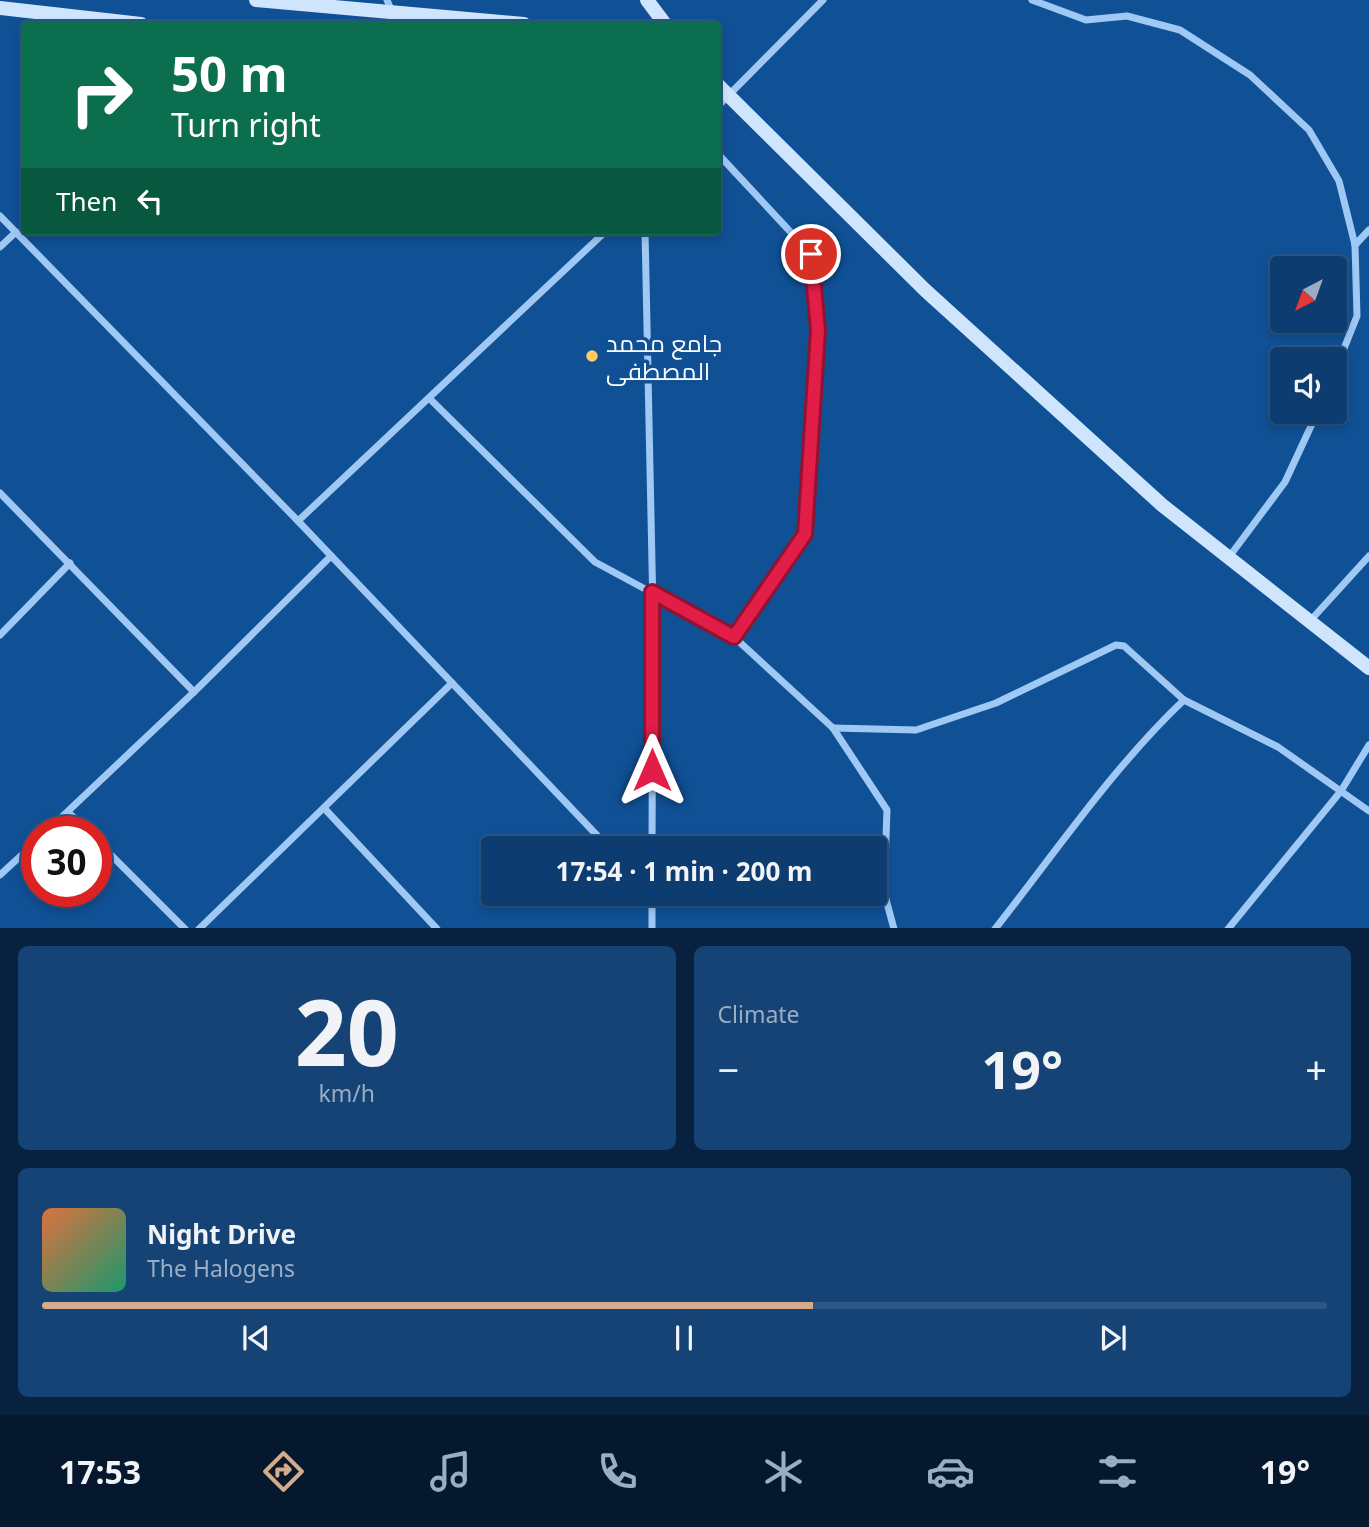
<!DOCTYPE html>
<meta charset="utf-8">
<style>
:root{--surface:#0c3c70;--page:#154375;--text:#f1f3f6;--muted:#9aadc3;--line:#2c5683;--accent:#d6ab8b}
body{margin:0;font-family:"Noto Sans",Cairo,sans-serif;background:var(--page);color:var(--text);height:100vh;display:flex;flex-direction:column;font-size:26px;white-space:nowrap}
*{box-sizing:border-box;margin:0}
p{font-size:23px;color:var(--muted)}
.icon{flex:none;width:38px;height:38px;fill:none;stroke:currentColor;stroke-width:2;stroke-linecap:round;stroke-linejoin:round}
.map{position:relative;height:928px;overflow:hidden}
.sheet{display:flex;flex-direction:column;gap:18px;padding:18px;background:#07213e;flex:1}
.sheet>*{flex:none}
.top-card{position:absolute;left:21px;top:21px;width:700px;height:214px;border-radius:7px;box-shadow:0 4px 10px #0003,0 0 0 2px var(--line);background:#0b6e4f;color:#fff;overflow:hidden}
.needle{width:46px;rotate:221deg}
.buttons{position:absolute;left:1270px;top:256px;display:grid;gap:14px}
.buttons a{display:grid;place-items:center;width:77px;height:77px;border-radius:7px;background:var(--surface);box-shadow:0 4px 10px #0003,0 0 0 2px var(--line);font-size:35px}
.speed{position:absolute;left:21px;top:816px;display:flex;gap:14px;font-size:35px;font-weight:700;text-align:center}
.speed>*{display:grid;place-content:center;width:91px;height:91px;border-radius:50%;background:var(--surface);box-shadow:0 4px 10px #0003,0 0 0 2px var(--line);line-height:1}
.speed .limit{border:10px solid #d22;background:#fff;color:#111}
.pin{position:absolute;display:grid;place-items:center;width:60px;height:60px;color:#fff;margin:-30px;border:4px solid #fff;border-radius:50%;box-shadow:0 2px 7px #0007}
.me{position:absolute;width:77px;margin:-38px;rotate:0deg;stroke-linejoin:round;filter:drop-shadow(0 0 5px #0008)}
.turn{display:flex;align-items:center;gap:24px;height:147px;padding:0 35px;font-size:32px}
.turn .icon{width:91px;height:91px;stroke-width:2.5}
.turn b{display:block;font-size:49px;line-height:60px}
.then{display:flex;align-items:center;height:66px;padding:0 35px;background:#0003;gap:14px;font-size:26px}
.big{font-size:52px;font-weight:700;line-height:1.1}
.sheet .widget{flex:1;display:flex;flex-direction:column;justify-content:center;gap:10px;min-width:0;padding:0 24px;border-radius:10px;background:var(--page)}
.sheet .dial{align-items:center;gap:0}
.dial b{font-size:91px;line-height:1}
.song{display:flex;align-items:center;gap:21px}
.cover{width:84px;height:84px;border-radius:10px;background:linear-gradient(135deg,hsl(20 70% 55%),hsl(160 70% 35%))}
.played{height:7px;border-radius:4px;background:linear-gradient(90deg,var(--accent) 60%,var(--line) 60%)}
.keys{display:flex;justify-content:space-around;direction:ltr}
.heat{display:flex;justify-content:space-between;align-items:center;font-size:38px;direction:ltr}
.sheet .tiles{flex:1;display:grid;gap:18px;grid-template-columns:1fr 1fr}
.widget:last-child{grid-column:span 2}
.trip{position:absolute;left:481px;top:836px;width:406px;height:70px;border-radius:7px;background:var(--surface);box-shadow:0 4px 10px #0003,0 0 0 2px var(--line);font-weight:700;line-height:70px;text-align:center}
.dock{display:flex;height:112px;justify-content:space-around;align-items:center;background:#05182d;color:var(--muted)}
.dock .icon{width:49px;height:49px}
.dock .on{color:var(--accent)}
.dock b{font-size:32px;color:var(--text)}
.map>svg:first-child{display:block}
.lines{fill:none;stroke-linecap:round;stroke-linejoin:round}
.minor{stroke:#9fc9f4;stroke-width:7}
.secondary{stroke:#cee5fd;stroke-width:14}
.route-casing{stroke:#92132f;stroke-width:18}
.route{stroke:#e11d48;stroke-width:12}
.poi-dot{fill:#ffcb61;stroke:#105095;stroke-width:2.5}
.labels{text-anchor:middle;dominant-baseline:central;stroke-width:7;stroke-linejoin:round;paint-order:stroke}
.poi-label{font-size:24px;fill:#fff;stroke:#105095;text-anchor:start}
</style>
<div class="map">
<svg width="1369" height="929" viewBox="0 0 1369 929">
<rect width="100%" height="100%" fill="#105095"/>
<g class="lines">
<g class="minor">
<polyline points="387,0 392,12"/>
<polyline points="1032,0 1086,20 1127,16 1180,30 1250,75 1309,130 1339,181 1355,245 1357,316 1335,371"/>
<polyline points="718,106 823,0"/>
<polyline points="718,154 811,254 818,329 805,533 734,637"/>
<polyline points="0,216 298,521 610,849"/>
<polyline points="645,231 653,611 652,849"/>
<polyline points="1355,245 1369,230"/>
<polyline points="0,247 16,232"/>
<polyline points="429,398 595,562 734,637 833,728 887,810 884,892 894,929"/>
<polyline points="0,493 194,692"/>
<polyline points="298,521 606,231"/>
<polyline points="1229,557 1285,482 1318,411"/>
<polyline points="1310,621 1369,556"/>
<polyline points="0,635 70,563"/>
<polyline points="833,728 916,730 996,703 1116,645 1124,646 1184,700 1278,747 1369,811"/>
<polyline points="324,808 437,929"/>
<polyline points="68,812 88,831"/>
<polyline points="47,831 194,692 331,556"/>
<polyline points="96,840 185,929"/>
<polyline points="0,875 37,841"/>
<polyline points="652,894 652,929"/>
<polyline points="199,929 452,683"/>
<path d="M995,929C1055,853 1114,766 1184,700"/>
<polyline points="1228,929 1341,791 1369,745"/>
</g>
<g class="secondary">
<polyline points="256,0 524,24"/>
<polyline points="647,0 665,24"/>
<polyline points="0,8 141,24"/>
<polyline points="718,85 925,290 1162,505 1369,668"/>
</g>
</g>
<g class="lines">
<defs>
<polyline id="route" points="652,770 652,592 734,637 805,534 818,330 811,254"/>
</defs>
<use href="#route" class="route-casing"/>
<use href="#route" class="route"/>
</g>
<circle class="poi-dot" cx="592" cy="356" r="7"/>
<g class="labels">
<g class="poi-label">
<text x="606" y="342">جامع محمد<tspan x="606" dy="28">المصطفى</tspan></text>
</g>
</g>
</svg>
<div class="buttons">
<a><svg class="needle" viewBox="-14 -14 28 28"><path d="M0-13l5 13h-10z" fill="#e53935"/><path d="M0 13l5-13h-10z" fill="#9aadc3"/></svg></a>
<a><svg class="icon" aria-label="sound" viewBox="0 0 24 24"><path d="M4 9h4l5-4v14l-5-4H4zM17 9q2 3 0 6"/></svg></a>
</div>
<div class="speed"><div class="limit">30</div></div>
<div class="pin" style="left:811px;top:254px;background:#d93025"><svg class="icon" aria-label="arrive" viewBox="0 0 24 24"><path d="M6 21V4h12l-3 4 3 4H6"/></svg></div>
<svg class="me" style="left:652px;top:770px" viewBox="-20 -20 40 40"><path d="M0-17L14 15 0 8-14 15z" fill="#e11d48" stroke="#fff" stroke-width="4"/></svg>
<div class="trip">17:54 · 1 min · 200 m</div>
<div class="top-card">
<div class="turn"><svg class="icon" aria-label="right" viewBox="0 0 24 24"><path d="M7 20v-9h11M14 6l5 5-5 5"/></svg><div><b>50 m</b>Turn right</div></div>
<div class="then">Then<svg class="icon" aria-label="left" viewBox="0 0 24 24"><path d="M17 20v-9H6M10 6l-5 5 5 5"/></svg></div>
</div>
</div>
<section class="sheet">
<div class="tiles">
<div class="widget dial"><b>20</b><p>km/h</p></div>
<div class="widget"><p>Climate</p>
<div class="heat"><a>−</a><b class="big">19°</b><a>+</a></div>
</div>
<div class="widget">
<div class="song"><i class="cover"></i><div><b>Night Drive</b><p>The Halogens</p></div></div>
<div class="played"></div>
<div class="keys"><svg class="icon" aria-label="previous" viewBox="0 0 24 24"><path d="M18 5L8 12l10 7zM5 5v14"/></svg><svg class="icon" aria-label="pause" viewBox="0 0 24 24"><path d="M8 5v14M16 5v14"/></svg><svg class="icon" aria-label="next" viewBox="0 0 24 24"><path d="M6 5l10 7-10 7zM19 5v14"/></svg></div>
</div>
</div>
</section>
<nav class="dock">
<b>17:53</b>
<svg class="icon on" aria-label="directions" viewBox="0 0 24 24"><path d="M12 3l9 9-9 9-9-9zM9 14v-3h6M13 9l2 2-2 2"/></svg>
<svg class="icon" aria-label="music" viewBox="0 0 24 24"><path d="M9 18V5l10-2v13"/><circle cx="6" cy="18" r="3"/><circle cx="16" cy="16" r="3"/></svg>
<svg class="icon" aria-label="phone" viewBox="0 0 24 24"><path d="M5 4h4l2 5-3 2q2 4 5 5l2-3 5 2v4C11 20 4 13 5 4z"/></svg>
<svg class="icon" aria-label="climate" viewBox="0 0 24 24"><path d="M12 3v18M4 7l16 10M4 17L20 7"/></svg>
<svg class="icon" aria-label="car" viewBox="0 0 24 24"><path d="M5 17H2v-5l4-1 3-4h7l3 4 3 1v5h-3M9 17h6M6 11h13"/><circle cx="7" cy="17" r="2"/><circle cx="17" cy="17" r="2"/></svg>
<svg class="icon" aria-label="filters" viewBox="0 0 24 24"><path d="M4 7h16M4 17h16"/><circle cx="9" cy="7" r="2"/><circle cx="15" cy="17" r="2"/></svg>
<b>19°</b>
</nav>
